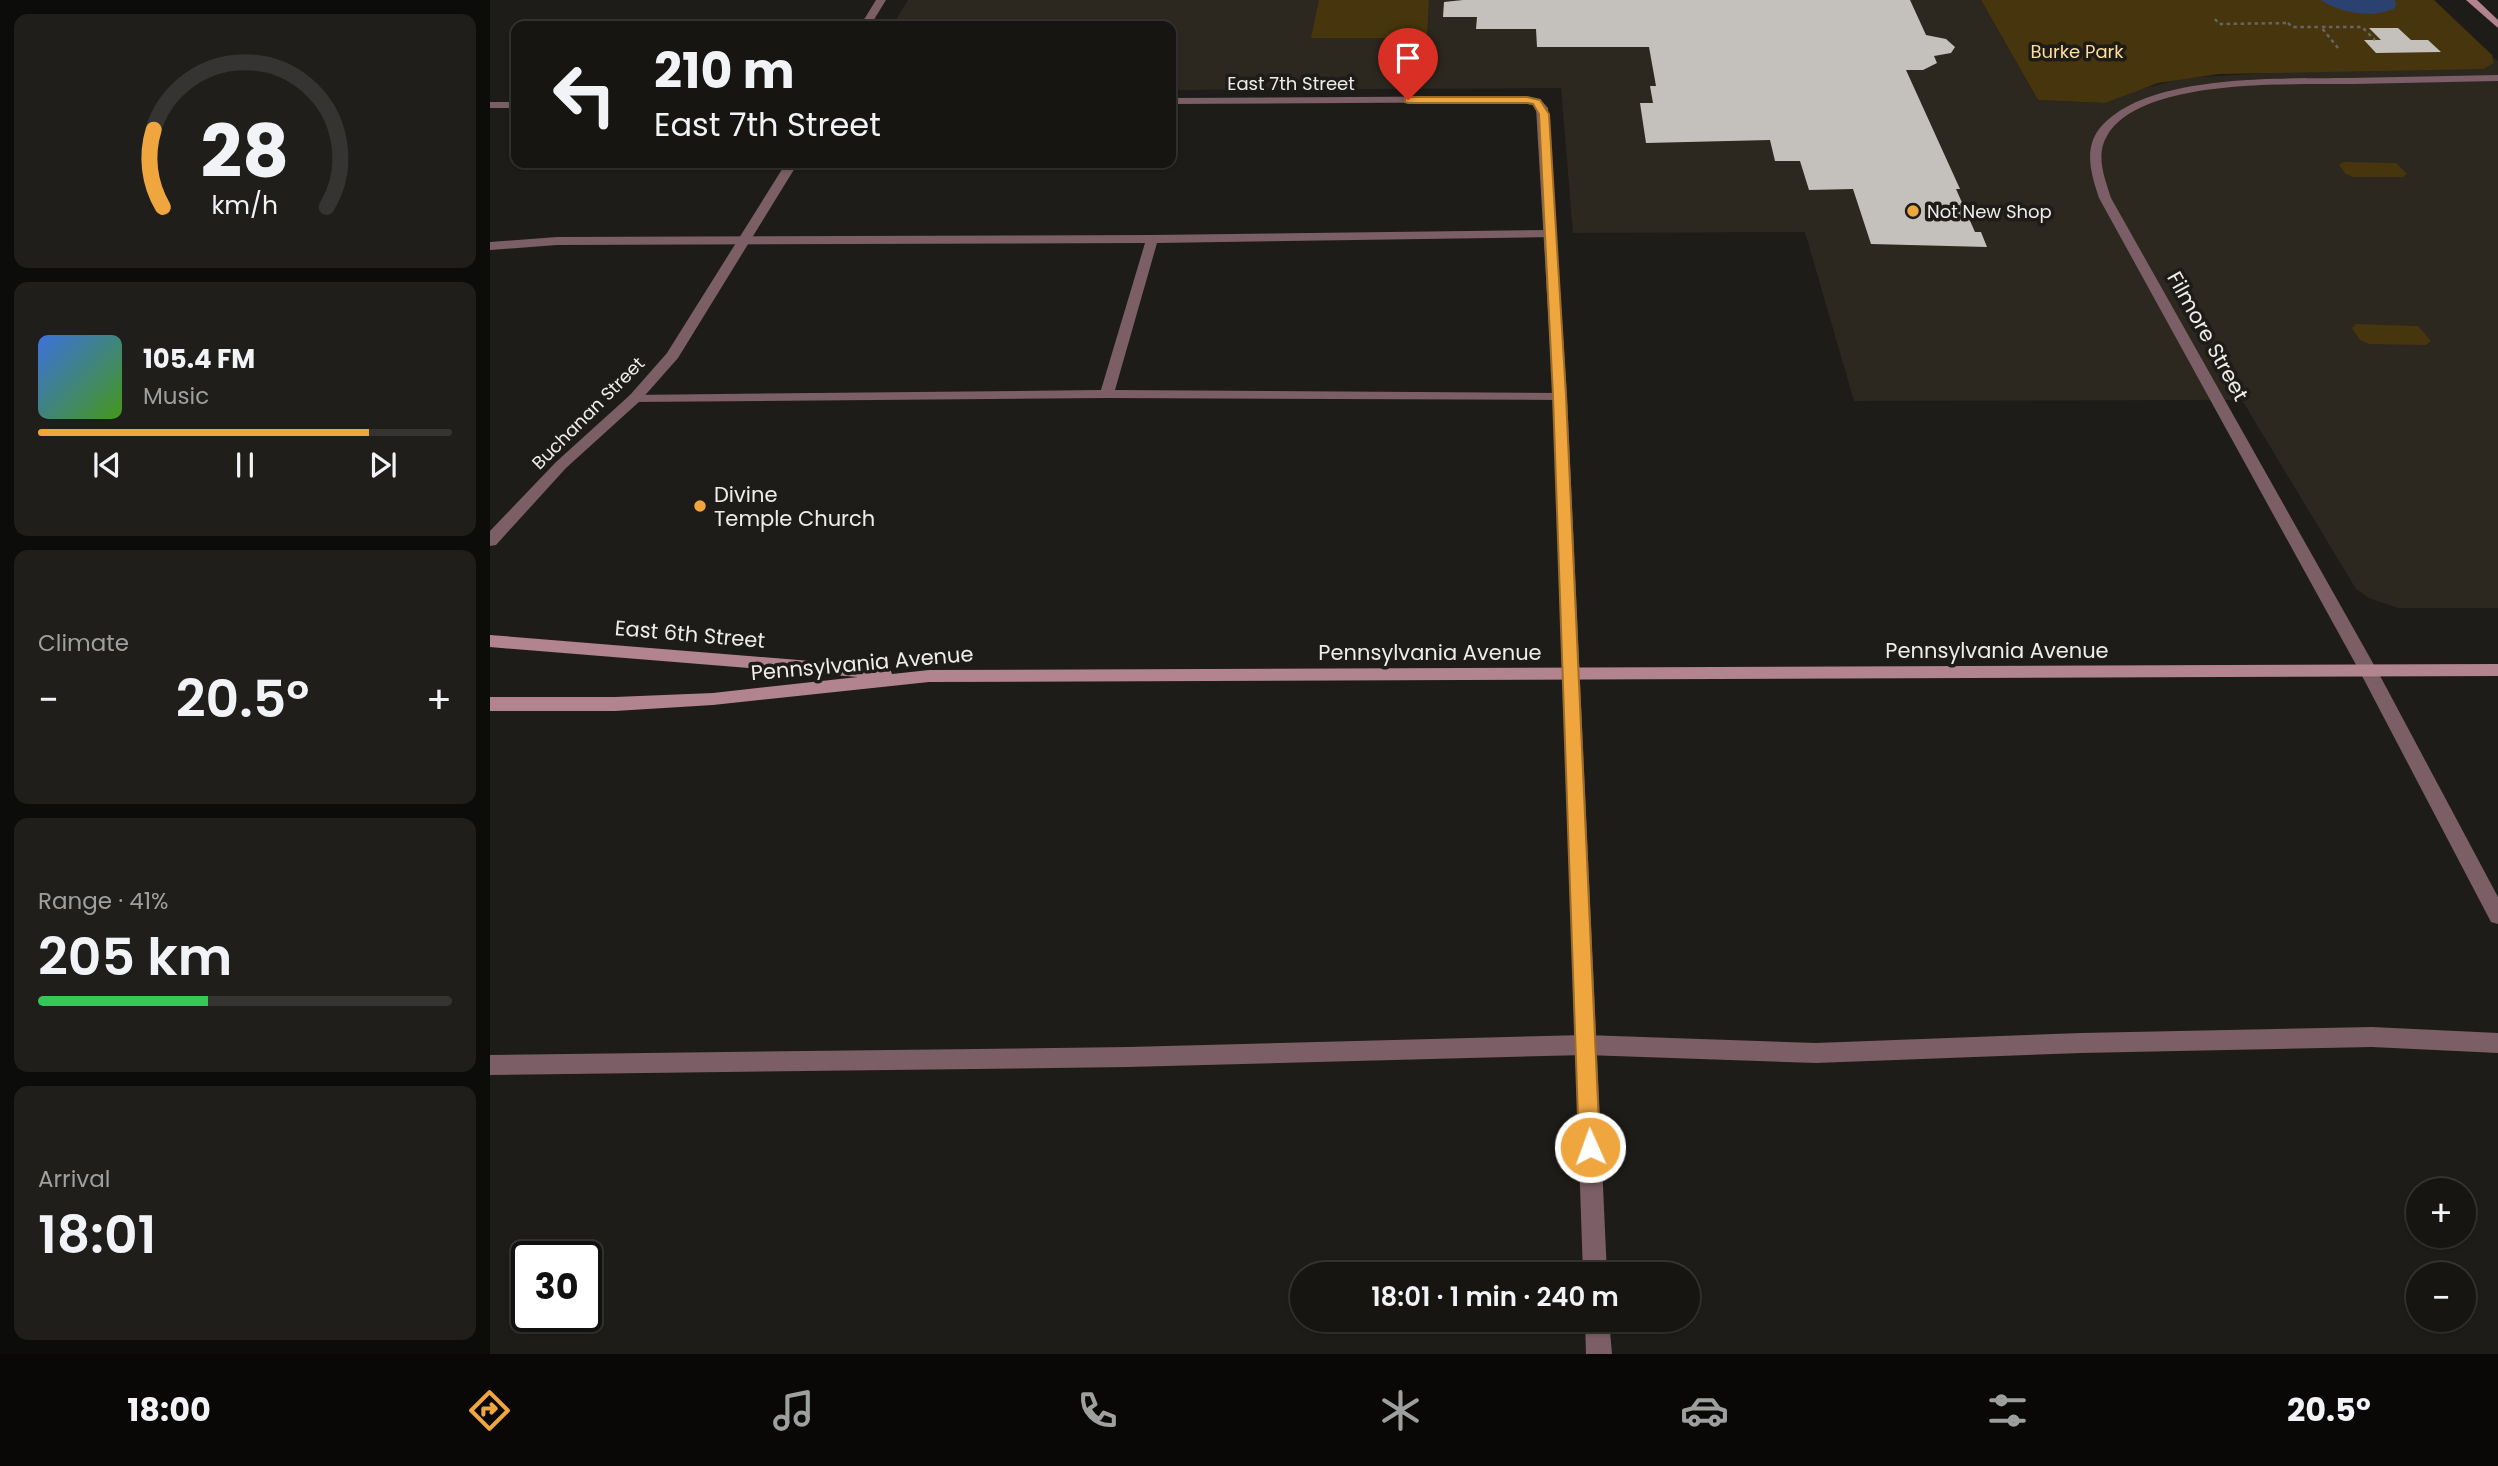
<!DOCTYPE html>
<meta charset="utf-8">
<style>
:root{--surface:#161512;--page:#1f1e1b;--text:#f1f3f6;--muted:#9e9f9f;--line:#353432;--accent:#f0a63f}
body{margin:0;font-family:Poppins,sans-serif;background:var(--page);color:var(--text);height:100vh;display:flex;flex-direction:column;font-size:26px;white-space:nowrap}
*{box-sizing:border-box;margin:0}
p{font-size:23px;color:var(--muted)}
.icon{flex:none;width:38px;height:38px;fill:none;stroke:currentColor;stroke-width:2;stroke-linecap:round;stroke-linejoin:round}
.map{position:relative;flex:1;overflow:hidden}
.details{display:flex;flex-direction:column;gap:14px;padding:14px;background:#0c0c0a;width:490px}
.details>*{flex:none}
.top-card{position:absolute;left:21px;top:21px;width:665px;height:147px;border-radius:14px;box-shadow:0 2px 5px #0004,0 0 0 2px var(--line);background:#161512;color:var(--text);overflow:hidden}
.controls{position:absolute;left:1916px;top:1178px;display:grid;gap:14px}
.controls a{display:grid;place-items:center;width:70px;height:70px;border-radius:50%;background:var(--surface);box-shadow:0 2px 5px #0004,0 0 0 2px var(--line);font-size:35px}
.speed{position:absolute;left:21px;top:1241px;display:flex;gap:14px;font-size:35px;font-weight:700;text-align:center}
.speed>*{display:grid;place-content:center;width:91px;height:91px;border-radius:50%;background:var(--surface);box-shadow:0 2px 5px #0004,0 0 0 2px var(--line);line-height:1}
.speed .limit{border:4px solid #111;border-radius:10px;background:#fff;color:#111}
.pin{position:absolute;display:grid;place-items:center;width:60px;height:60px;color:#fff;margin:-72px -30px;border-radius:50% 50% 50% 0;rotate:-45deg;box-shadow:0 0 7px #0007}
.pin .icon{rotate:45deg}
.me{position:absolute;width:77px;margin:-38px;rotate:358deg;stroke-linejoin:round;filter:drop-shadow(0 0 5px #0008)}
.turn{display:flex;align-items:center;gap:24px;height:147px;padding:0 28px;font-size:32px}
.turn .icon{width:91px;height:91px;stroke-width:2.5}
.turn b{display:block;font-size:49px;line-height:60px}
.big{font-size:52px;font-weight:600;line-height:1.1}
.details .card{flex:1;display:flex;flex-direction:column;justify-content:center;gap:10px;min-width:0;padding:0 24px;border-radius:14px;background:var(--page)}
.details .dial{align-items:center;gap:0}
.dial svg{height:182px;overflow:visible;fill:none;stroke:var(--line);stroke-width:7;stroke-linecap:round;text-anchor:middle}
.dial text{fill:var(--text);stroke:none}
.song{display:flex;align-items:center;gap:21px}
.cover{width:84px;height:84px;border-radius:10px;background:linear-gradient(135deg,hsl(220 70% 55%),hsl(100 70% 35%))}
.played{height:7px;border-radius:4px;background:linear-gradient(90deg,var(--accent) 80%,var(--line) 80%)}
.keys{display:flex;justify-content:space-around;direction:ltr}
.heat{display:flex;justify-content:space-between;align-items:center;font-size:38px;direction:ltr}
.charge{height:10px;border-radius:5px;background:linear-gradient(90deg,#34c759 41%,var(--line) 0)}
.trip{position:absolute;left:800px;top:1262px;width:410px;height:70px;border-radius:35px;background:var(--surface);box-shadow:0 2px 5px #0004,0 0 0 2px var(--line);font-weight:600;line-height:70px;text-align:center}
.tabs{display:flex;height:112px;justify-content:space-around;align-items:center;background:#090807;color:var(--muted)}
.tabs .icon{width:49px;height:49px}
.tabs .on{color:var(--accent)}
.tabs b{font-size:32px;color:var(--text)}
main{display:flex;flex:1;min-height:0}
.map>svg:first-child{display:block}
.built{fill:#2c271f}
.green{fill:#47360d}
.water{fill:#2b4271}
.building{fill:#c4c1bd}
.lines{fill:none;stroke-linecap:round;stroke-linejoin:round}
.path{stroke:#676562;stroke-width:2.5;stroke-dasharray:3.5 3.5;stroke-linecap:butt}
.lane{fill:#7b5e66;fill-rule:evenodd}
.street{fill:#7b5e66;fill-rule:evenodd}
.secondary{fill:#b18490;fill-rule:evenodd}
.route{fill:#f0a63f;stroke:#9c6c29;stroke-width:2}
.poi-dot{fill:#f0a63f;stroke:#1e1c18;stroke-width:2.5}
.labels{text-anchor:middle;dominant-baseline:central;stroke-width:7;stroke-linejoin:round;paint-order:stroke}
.far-park-label{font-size:18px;fill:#fede9a;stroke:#1e1c18}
.far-street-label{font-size:18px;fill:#eeedeb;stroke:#1e1c18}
.far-poi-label{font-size:18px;fill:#eeedeb;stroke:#1e1c18;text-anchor:start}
.street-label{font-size:21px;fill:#eeedeb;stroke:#1e1c18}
.poi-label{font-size:21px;fill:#eeedeb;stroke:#1e1c18;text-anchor:start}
</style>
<main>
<section class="details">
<div class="card dial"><svg viewBox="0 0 100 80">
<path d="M14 69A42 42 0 1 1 86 69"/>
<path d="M14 69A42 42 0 0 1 10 35" stroke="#f0a63f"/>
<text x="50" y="56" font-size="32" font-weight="700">28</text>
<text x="50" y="72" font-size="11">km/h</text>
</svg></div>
<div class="card">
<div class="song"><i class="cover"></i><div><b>105.4 FM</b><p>Music</p></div></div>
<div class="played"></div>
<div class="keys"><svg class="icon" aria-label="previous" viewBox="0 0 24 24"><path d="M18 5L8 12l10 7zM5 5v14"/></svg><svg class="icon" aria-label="pause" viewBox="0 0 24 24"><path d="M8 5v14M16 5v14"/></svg><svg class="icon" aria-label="next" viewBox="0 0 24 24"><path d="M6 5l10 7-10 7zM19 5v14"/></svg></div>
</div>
<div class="card"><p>Climate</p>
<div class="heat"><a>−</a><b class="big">20.5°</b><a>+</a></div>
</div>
<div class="card"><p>Range · 41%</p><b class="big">205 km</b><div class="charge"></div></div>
<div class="card"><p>Arrival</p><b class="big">18:01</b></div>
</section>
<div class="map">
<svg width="2008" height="1354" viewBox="0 0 2008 1354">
<rect width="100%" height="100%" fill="#1e1c18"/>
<polygon class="built" points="418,0 1491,0 1548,100 1615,103 1643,91 1695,78 2005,59 2002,55 2008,61 2008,608 1908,608 1879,598 1866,589 1752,400 1364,401 1315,232 1083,233 1071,88 681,90 681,26 402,26"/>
<g class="green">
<polygon points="829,0 939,0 937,35 930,38 821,38"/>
<polygon points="1491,0 1944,0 2002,55 2004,63 1993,69 1729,74 1668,83 1615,103 1548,100"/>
<polygon points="1853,162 1906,163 1917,174 1913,177 1863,177 1856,174 1849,165"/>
<polygon points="1866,324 1928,326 1941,341 1936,345 1879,344 1870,340 1862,328"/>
</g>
<path class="water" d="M1831,0H1904L1906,3L1905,8C1883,19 1850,13 1831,0Z"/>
<g class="building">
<polygon points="973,0 1420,0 1436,35 1456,39 1465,47 1461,53 1444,56 1447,63 1433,70 1416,70 1470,189 1466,189 1485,232 1491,232 1497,247 1381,244 1363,189 1319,190 1310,161 1285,161 1280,140 1156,143 1150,103 1163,103 1160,86 1166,86 1159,47 1047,47 1046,29 986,29 987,17 953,17 954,2"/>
<polygon points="1879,28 1908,28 1921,40 1938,40 1951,52 1886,53 1874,40 1891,40"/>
</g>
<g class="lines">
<g class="path">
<polyline points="1725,19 1729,24 1798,23"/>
<polyline points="1798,23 1802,27 1831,27"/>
<polyline points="1848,48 1831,27 1872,27 1885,40"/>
</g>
<g class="lane">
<path d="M2008,75V81C1960,82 1912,83 1864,84C1804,85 1651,77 1617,136C1605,155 1615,179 1621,198L1888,672L1885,676H1873L1870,672L1609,198C1602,177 1594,152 1607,132C1649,72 1794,79 1859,78C1909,77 1958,76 2008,75Z"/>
<polygon points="1060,230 1064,231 1064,237 667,243 625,390 1075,393 1077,396 1070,400 617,398 145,402 138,398 140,395 611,390 655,243 67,245 0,250 0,242 67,237 662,235"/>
<polygon points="1882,1027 2008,1033 2008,1053 1882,1047 1591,1053 1326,1063 1095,1055 638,1067 0,1075 0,1055 638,1047 1095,1035 1326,1043 1591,1033"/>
</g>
<g class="street">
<polygon points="386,0 396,0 380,26 370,26"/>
<polygon points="1024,96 1051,100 1058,108 1077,396 1117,1274 1093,1274 1063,396 1046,108 1044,105 1024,102 681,104 681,98"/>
<rect x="0" y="102" width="26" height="6"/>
<polygon points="296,163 308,163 188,358 150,401 76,468 6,545 0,546 0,531 66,462 140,395 177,353"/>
<polygon points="1879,666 1885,668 1888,672 2008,897 2008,924 2001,922 1870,672 1873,668"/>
<polygon points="1095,1320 1119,1320 1122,1354 1096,1354"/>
</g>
<g class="secondary">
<polygon points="1976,0 1987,0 2008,20 2008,28"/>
<polygon points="0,635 394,667 400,669 402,674 439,670 2008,664 2008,676 439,682 223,705 125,711 0,711 0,697 125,697 223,693 368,677 0,647"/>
</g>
</g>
<polygon class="route" points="915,97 1037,97 1050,100 1059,114 1076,396 1110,1147 1107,1154 1100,1156 1092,1154 1089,1147 1063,396 1049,114 1043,104 1037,103 918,103 915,102"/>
<g class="poi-dot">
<circle cx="1423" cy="211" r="7"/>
<circle cx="210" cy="506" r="7"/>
</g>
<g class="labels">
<g class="far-park-label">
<text x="1587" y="51">Burke Park</text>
</g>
<g class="far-street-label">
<text x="801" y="83">East 7th Street</text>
<text transform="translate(98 413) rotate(-45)">Buchanan Street</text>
</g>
<g class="far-poi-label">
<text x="1437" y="211">Not New Shop</text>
</g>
<g class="street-label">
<text transform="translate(1718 336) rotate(61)">Filmore Street</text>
<text transform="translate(200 634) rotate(5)">East 6th Street</text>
<text x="1507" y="650">Pennsylvania Avenue</text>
<text x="940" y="652">Pennsylvania Avenue</text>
<text transform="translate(372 663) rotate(-5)">Pennsylvania Avenue</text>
</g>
<g class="poi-label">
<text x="224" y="494">Divine<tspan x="224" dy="24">Temple Church</tspan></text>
</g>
</g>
</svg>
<div class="controls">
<a>+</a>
<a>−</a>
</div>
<div class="speed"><div class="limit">30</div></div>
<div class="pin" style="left:918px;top:100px;background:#d93025"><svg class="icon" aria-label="arrive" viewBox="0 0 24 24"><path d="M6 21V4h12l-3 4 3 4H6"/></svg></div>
<svg class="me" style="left:1100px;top:1147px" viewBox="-20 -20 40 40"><circle r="17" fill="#f0a63f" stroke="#fff" stroke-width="3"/><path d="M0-11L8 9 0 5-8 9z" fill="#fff"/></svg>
<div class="trip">18:01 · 1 min · 240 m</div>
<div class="top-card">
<div class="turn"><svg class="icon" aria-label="left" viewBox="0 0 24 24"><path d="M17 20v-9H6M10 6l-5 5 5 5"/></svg><div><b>210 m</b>East 7th Street</div></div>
</div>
</div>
</main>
<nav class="tabs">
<b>18:00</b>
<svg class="icon on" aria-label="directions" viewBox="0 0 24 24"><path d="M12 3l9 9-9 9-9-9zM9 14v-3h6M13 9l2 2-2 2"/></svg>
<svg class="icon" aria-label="music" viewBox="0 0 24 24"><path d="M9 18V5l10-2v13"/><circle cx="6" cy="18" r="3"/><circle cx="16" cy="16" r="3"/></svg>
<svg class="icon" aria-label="phone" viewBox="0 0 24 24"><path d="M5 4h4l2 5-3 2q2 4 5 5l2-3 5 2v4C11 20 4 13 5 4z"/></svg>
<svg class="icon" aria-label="climate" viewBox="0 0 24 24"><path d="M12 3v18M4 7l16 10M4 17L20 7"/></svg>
<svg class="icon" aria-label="car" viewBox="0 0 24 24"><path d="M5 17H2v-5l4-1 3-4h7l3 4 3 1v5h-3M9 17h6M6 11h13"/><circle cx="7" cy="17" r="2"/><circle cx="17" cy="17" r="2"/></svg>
<svg class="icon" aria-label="filters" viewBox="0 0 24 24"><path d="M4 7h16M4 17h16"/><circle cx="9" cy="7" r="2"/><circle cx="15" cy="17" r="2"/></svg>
<b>20.5°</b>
</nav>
